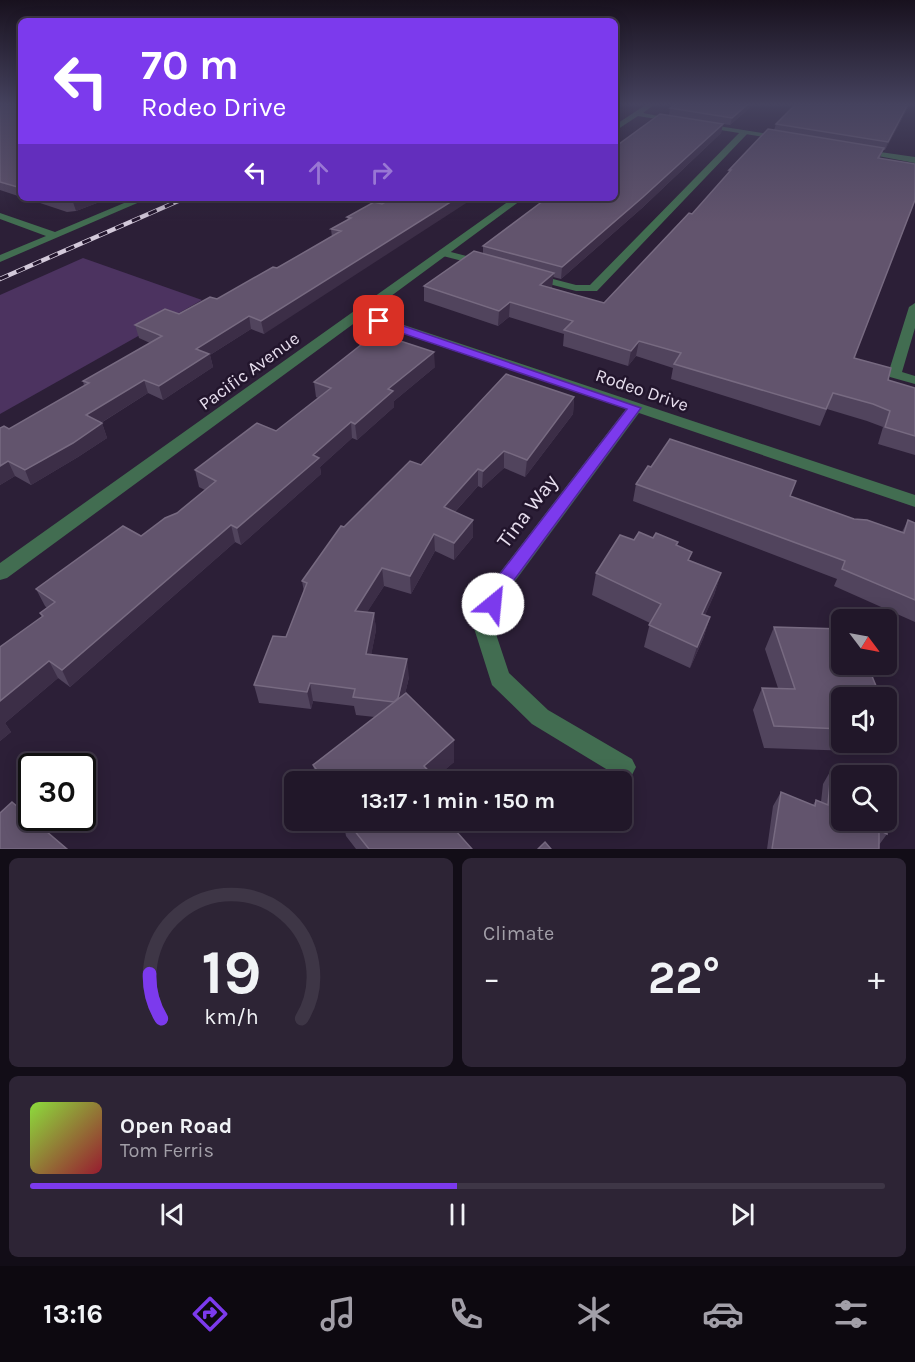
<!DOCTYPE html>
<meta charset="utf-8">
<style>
:root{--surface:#211729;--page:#2d2435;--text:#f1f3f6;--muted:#a29fa8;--line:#3e3646;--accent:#7c3aed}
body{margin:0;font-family:Karla,sans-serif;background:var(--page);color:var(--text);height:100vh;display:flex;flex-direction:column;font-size:22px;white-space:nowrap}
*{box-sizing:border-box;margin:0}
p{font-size:20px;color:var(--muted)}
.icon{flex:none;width:33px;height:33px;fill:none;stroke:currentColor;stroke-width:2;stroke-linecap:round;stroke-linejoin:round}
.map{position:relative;height:849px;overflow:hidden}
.side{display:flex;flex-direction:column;gap:9px;padding:9px;background:#120d17;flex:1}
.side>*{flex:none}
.hud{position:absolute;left:18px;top:18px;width:600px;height:183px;border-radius:9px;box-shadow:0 3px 15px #0003,0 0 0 2px var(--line);background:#7c3aed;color:#fff;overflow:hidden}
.needle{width:39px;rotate:122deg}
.fabs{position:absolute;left:831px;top:609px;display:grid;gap:12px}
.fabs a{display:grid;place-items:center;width:66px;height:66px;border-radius:9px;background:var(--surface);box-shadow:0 3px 15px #0003,0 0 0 2px var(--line);font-size:30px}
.speed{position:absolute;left:18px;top:753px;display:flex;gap:12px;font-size:30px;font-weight:700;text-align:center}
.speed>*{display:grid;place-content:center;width:78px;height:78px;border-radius:50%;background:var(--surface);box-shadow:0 3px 15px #0003,0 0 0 2px var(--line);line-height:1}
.speed .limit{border:3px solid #111;border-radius:9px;background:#fff;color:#111}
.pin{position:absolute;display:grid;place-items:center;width:51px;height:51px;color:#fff;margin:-26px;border-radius:12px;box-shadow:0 3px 9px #0006}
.me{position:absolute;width:66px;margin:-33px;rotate:28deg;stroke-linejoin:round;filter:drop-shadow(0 0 4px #0008)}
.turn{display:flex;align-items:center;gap:21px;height:126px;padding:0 24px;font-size:27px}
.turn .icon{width:78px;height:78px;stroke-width:2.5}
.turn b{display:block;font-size:42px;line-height:51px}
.lanes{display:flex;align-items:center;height:57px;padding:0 24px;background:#0003;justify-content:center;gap:30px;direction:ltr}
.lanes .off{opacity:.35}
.big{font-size:45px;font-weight:700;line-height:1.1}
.side .widget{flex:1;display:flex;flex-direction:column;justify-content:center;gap:9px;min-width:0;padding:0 21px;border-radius:9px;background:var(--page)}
.side .dial{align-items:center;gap:0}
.dial svg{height:156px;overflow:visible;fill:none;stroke:var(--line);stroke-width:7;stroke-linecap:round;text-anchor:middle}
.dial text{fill:var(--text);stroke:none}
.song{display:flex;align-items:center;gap:18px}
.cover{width:72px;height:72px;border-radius:9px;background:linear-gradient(135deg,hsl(90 70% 55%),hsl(350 70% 35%))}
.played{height:6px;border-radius:3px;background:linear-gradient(90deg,var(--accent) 50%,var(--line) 50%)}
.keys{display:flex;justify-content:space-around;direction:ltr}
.heat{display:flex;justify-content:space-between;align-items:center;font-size:33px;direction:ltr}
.side .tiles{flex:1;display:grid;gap:9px;grid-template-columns:1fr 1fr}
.widget:last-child{grid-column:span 2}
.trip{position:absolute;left:284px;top:771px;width:348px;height:60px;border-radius:9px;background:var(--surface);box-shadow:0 3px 15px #0003,0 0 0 2px var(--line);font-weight:700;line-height:60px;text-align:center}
.tabs{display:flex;height:96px;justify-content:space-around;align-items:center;background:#0d0910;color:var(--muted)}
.tabs .icon{width:42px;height:42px}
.tabs .selected{color:var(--accent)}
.tabs b{font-size:27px;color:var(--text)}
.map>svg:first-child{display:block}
.green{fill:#4c3360}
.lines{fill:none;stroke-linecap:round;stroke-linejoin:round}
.lane{fill:#426d51;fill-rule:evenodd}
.street{fill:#426d51;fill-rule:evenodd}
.rail-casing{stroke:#d3c9da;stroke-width:4.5}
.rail{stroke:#22152c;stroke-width:3;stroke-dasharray:9;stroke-linecap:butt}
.wall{fill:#51445d}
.shaded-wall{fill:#3c2e47}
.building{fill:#62546d;stroke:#776a81;stroke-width:1.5}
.route{fill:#7c3aed;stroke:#51269a;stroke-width:1.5}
.labels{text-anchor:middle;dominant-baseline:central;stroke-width:5;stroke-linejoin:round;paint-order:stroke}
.street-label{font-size:18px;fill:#e8dfef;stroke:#22152c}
.near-street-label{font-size:21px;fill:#e8dfef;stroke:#22152c}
</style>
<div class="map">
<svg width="915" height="849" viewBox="0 0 915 849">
<rect width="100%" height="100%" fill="#2c1f37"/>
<polygon class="green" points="83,258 202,300 0,414 0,295"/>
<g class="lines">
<g class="lane">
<polygon points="742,130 749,132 597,291 576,291 530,279 530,275 534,274 576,285 590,285"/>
<polygon points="443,250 486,261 488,263 482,266 439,255 439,251"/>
<polygon points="915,303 915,328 902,372 915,376 915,384 890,377 888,374 909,307"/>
</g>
<g class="street">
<polygon points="647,104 655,104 643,113 679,120 675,122 638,116 615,131 615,125"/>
<polygon points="699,123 782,136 786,138 782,140 702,127"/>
<polygon points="859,149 915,157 915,163 862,153 858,151"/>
<polygon points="136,198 149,198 0,262 0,255 46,236 0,219 0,213 55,232"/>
<polygon points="513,198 524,198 368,313 915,495 915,507 639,413 510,588 493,625 509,673 548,710 632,759 636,767 632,775 624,778 616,775 532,724 492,685 473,625 495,579 626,409 360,319 7,578 0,580 0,563"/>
</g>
<defs>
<polyline id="rail" points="0,279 185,198"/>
</defs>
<use href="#rail" class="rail-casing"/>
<use href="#rail" class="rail"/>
</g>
<g class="wall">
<polygon points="0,104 21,104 21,197 0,190"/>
<polygon points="754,104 730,125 723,124 721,133 642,208 561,279 553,277 552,287 552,288 604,303 692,214 728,174 729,170 774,130 776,124 910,104 885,150 883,150 880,158 855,358 888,380 915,388 915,455 878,444 883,427 867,421 827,409 820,426 671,379 673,368 636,356 628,366 563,346 564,334 509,317 498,326 424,301 424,286 483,254 483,246 669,115 670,108"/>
<polygon points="25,198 110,198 76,211 67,212"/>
<polygon points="374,202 264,334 251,329 210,355 213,367 163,400 148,393 101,423 102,423 107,438 78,457 31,485 15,476 0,485 0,428 9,429 84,386 83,381 150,343 139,338 135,325 179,314 217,299 277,268 332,237 331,229 348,220 347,217"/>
<polygon points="435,367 394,401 394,407 357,440 352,438 320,467 321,474 241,545 235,542 70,687 58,678 5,723 11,732 0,741 0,647 42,617 40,613 47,608 45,606 36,589 141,536 177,513 205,490 199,487 195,470 276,431 318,398 316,397 314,382"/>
<polygon points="574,397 573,414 525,477 504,468 482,488 478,486 455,512 473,537 454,560 435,551 411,594 384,586 367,612 374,613 376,630 371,655 409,677 405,694 454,740 454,762 435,778 439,782 317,782 313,765 375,717 356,715 354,706 313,701 311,709 259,703 254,685 286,637 304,592 302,581 344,527 421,465"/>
<polygon points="651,467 790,496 854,519 902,532 908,520 915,523 915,622 834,586 837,579 633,501 636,484"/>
<polygon points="653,538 678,542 677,546 692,552 689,560 721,573 714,595 705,615 710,617 703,639 690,668 644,647 650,623 592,595 596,573"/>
<polygon points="774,627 842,698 842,742 886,742 886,709 896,731 883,752 764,748 753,710 762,688 778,688 765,649"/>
<polygon points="831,770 886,820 887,834 879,845 879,849 767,849 773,806 781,792 813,805 816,800 821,802 823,784"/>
<polygon points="343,820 463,820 463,828 457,833 472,849 356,849 346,836"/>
</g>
<g class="shaded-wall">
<polygon points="748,104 754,104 730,125 732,118"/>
<polygon points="908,104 910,104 885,150 888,142"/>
<polygon points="723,124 721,133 642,208 561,279 562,267"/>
<polygon points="83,198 110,198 76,211 73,202"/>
<polygon points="457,198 474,198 264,334 261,321"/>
<polygon points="554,273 552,287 539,299 540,285"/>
<polygon points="510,302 509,317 498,326 499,311"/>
<polygon points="249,316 251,329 210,355 213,367 163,400 159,386 196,349"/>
<polygon points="639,341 636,356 628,366 631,351"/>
<polygon points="434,352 435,367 394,401 394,407 357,440 355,424 388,389"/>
<polygon points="144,380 148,393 91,429 86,415"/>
<polygon points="574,397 573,414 525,477 527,460"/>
<polygon points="351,422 352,438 320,467 321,474 241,545 237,528 313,455"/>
<polygon points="102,423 107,438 78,457 31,485 25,470"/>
<polygon points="504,451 504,468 482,488 483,471"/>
<polygon points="8,461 15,476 0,485 0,466"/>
<polygon points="478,469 478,486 444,524 444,507"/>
<polygon points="473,520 473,537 454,560 454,543"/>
<polygon points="231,525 235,542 70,687 62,670"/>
<polygon points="434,534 435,551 411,594 410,576"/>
<polygon points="382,568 384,586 357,628 355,611"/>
<polygon points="721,573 714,595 696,636 702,614"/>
<polygon points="374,613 376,630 368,672 366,654"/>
<polygon points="710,617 703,639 690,668 697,647"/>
<polygon points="407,659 409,677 399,720 398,702"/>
<polygon points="49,661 58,678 5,723 11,732 0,741 0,701"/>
<polygon points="310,683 313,701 311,709 307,692"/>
<polygon points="454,740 454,762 431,782 424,766"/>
<polygon points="449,820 463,820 463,828 448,842 447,821"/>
</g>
<g class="building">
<polygon points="0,104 21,104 21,188 0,182"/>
<polygon points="676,104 748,104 732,118 670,108"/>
<polygon points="796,104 908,104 888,142 776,124"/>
<polygon points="660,114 723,124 643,197 562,267 483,246 547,198 615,198 615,147"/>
<polygon points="768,129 884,148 878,158 915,164 915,200 854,358 891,368 888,380 915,388 915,436 885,427 890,411 873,404 833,393 826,409 674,364 681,353 639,341 631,351 564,330 573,321 510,302 499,311 424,286 474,251 554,273 540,285 604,303 689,213 692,214 731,170 729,170"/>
<polygon points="51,198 83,198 73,202 64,202"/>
<polygon points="392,198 457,198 261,321 249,316 196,349 209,354 159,386 144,380 86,415 102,423 73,443 25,470 8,461 0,466 0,428 4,426 9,429 89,383 83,381 162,336 135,325 165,309 179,314 210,297 217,299 273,267 277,268 341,231 331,229 351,218 347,217 374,202 382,204"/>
<polygon points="376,333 434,352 388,389 393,391 355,424 351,422 313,455 319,458 237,528 231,525 62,670 49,661 0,701 0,647 43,616 40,613 55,602 36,589 123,526 141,536 165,518 177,513 216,481 195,470 257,423 276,431 331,388 314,382"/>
<polygon points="506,374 574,397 527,460 504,451 483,471 478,469 444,507 473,520 454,543 434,534 410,576 382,568 355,611 374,613 366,654 407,659 398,698 394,702 353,697 355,689 310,683 307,692 254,685 273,636 286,637 307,583 302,581 341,526 344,527 410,461 421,465"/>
<polygon points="670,439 796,481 790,496 854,519 867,520 904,533 908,520 915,523 915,600 842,569 845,561 636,484 648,466 651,467"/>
<polygon points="639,532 653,538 656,533 678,542 676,545 692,552 688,560 721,573 702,614 710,617 697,647 649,625 661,604 596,573 620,535 634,540"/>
<polygon points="774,627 842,629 842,664 867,664 881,698 842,698 842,729 774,726 762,688 795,689"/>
<polygon points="406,693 454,740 424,766 439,782 326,782 313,765"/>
<polygon points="886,709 896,731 886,730"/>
<polygon points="831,770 847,776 842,776 842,820 886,820 886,791 889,792 887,834 879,830 879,849 772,849 781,792 815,806 816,800 828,805"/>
<polygon points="12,802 67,849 0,849 0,813"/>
<polygon points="346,820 449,820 447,821 472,849 369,849"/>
<polygon points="545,842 551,849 538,849"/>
</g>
<linearGradient id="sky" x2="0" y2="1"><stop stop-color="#18111e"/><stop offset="0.47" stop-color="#45425e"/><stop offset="1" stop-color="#45425e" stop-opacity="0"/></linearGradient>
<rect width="915" height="222" fill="url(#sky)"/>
<polygon class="route" points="375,319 383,319 641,408 509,587 499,609 487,609 484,604 496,579 627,409 375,324"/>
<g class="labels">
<g class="street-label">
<text transform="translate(249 371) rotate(-36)">Pacific Avenue</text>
<text transform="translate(642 390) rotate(19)">Rodeo Drive</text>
</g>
<g class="near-street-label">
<text transform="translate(527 511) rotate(-53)">Tina Way</text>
</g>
</g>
</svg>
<div class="fabs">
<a><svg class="needle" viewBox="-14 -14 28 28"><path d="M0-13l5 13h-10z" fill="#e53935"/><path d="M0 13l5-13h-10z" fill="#a29fa8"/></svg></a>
<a><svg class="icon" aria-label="sound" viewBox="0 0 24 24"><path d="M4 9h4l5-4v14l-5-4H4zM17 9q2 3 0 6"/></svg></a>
<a><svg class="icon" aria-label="search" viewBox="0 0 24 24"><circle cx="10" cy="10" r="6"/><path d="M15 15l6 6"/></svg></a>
</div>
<div class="speed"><div class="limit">30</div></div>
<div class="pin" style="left:379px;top:321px;background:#d93025"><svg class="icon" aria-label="arrive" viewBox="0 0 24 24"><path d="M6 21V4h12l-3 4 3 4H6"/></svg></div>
<svg class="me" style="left:493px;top:604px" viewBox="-20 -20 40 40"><circle r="19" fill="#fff"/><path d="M0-13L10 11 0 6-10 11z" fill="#7c3aed"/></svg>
<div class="trip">13:17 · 1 min · 150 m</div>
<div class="hud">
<div class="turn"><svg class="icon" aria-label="left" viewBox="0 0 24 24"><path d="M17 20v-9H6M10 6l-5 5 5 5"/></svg><div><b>70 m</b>Rodeo Drive</div></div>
<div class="lanes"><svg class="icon" aria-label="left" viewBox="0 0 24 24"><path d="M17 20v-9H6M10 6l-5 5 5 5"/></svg><svg class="icon off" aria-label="ahead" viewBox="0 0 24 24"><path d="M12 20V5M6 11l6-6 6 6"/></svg><svg class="icon off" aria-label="right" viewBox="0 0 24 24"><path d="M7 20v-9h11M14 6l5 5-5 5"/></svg></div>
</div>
</div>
<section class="side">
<div class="tiles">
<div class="widget dial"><svg viewBox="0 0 100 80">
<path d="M14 69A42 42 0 1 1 86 69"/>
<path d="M14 69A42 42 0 0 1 8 46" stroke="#7c3aed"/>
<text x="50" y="56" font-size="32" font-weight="700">19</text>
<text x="50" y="72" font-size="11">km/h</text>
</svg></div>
<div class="widget"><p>Climate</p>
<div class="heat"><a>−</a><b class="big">22°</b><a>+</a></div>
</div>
<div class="widget">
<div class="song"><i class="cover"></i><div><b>Open Road</b><p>Tom Ferris</p></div></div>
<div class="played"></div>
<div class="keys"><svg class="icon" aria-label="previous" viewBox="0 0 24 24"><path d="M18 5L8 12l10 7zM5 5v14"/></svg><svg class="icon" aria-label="pause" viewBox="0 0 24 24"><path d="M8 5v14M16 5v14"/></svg><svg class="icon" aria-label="next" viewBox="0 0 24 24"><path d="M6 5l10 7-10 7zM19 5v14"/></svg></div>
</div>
</div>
</section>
<nav class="tabs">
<b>13:16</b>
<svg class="icon selected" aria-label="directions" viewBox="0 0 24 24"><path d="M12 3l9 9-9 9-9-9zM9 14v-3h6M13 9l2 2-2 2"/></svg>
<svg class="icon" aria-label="music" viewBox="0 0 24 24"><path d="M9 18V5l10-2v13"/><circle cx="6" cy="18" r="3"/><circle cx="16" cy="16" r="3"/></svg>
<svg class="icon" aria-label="phone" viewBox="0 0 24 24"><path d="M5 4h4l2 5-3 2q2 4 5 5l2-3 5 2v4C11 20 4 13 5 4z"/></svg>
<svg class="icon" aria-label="climate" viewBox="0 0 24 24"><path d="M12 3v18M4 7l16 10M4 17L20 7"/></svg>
<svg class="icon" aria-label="car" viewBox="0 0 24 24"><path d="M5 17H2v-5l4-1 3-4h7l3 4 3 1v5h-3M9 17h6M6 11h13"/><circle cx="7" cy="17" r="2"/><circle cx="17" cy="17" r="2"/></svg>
<svg class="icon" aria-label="filters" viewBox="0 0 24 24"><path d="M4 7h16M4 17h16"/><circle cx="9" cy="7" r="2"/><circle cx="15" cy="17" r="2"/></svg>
</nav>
